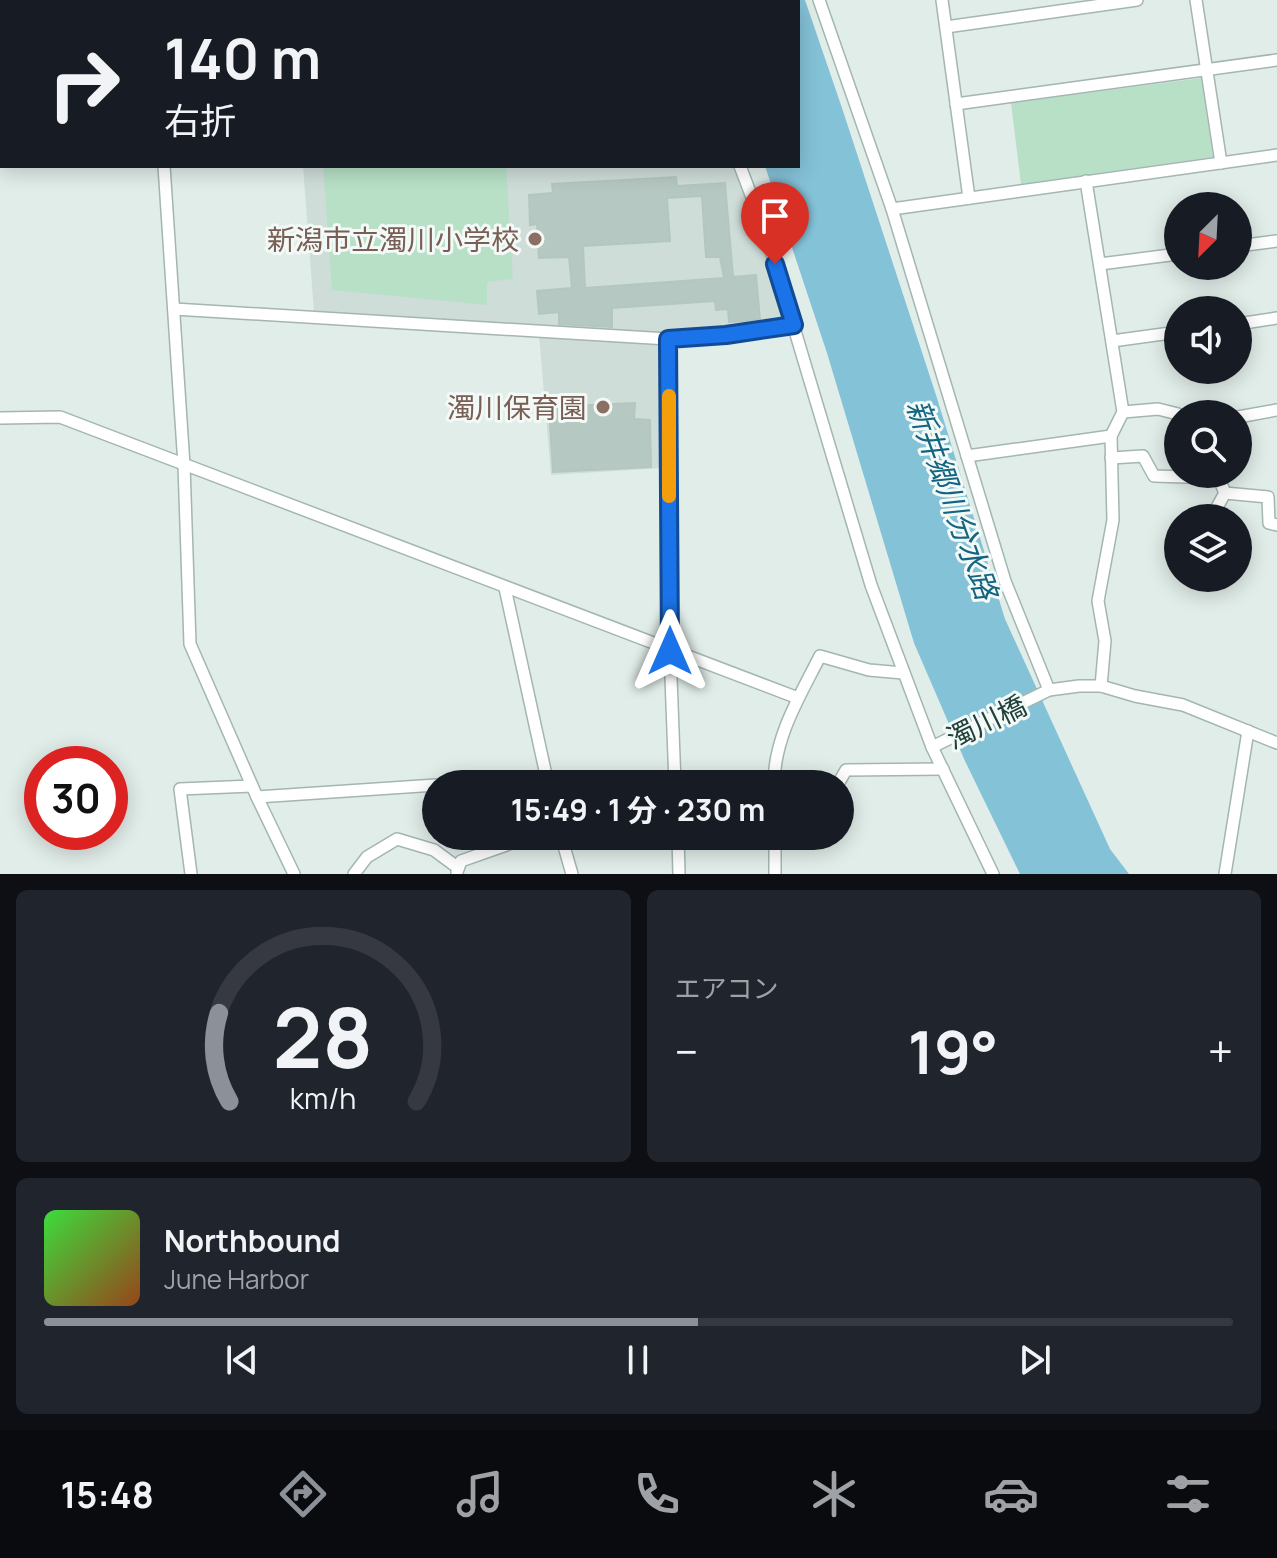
<!DOCTYPE html>
<html lang="ja">
<meta charset="utf-8">
<style>
:root{--surface:#171b24;--page:#20242c;--text:#f1f3f6;--muted:#9ea1a6;--line:#363941;--accent:#8c9099}
body{margin:0;font-family:Manrope,"Noto Sans JP",sans-serif;background:var(--page);color:var(--text);height:100vh;display:flex;flex-direction:column;font-size:30px;white-space:nowrap}
*{box-sizing:border-box;margin:0}
p{font-size:26px;color:var(--muted)}
.icon{flex:none;width:44px;height:44px;fill:none;stroke:currentColor;stroke-width:2;stroke-linecap:round;stroke-linejoin:round}
.map{position:relative;height:874px;overflow:hidden}
.side{display:flex;flex-direction:column;gap:16px;padding:16px;background:#0d0f14;flex:1}
.side>*{flex:none}
.banner{position:absolute;left:0px;top:0px;width:800px;height:168px;box-shadow:0 4px 20px #0003;background:#171b24;color:var(--text);overflow:hidden}
.needle{width:52px;rotate:204deg}
.controls{position:absolute;left:1164px;top:192px;display:grid;gap:16px}
.controls a{display:grid;place-items:center;width:88px;height:88px;border-radius:50%;background:var(--surface);box-shadow:0 4px 20px #0003;font-size:40px}
.speed{position:absolute;left:24px;top:746px;display:flex;gap:16px;font-size:40px;font-weight:700;text-align:center}
.speed>*{display:grid;place-content:center;width:104px;height:104px;border-radius:50%;background:var(--surface);box-shadow:0 4px 20px #0003;line-height:1}
.speed .limit{border:12px solid #d22;background:#fff;color:#111}
.pin{position:absolute;display:grid;place-items:center;width:68px;height:68px;color:#fff;margin:-82px -34px;border-radius:50% 50% 50% 0;rotate:-45deg;box-shadow:0 0 8px #0007}
.pin .icon{rotate:45deg}
.me{position:absolute;width:88px;margin:-44px;rotate:0deg;stroke-linejoin:round;filter:drop-shadow(0 0 6px #0008)}
.turn{display:flex;align-items:center;gap:28px;height:168px;padding:0 32px;font-size:36px}
.turn .icon{width:104px;height:104px;stroke-width:2.5}
.turn b{display:block;font-size:56px;line-height:68px}
.big{font-size:60px;font-weight:700;line-height:1.1}
.side .widget{flex:1;display:flex;flex-direction:column;justify-content:center;gap:12px;min-width:0;padding:0 28px;border-radius:12px;background:var(--page)}
.side .dial{align-items:center;gap:0}
.dial svg{height:208px;overflow:visible;fill:none;stroke:var(--line);stroke-width:7;stroke-linecap:round;text-anchor:middle}
.dial text{fill:var(--text);stroke:none}
.song{display:flex;align-items:center;gap:24px}
.cover{width:96px;height:96px;border-radius:12px;background:linear-gradient(135deg,hsl(120 70% 55%),hsl(20 70% 35%))}
.played{height:8px;border-radius:4px;background:linear-gradient(90deg,var(--accent) 55%,var(--line) 55%)}
.keys{display:flex;justify-content:space-around;direction:ltr}
.heat{display:flex;justify-content:space-between;align-items:center;font-size:44px;direction:ltr}
.side .tiles{flex:1;display:grid;gap:16px;grid-template-columns:1fr 1fr}
.widget:last-child{grid-column:span 2}
.trip{position:absolute;left:422px;top:770px;width:432px;height:80px;border-radius:40px;background:var(--surface);box-shadow:0 4px 20px #0003;font-weight:700;line-height:80px;text-align:center}
.dock{display:flex;height:128px;justify-content:space-around;align-items:center;background:#090b0e;color:var(--muted)}
.dock .icon{width:56px;height:56px}
.dock .selected{color:var(--accent)}
.dock b{font-size:36px;color:var(--text)}
.map>svg:first-child{display:block}
.built{fill:#cfddd8}
.green{fill:#b8e0c7}
.water{fill:#84c2d8}
.building{fill:#b6c8c2;stroke:#b3c7c1;stroke-width:2;fill-rule:evenodd}
.lines{fill:none;stroke-linecap:round;stroke-linejoin:round}
.street-casing{stroke:#a3b6b1;stroke-width:14}
.street{stroke:#fff;stroke-width:11}
.route-casing{stroke:#114b97;stroke-width:20}
.route{stroke:#1a73e8;stroke-width:14}
.slow{stroke:#f59e0b;stroke-width:14}
.education-dot{fill:#8d6e63;stroke:#f2f9f6;stroke-width:3}
.labels{text-anchor:middle;dominant-baseline:central;stroke-width:6;stroke-linejoin:round;paint-order:stroke}
.education-label{font-size:28px;fill:#785e54;stroke:#f2f9f6;text-anchor:end}
.street-label{font-size:28px;fill:#20403a;stroke:#f2f9f6}
.water-label{font-size:30px;font-style:italic;fill:#146482;stroke:#f2f9f6}
</style>
<div class="map">
<svg width="1277" height="874" viewBox="0 0 1277 874">
<rect width="100%" height="100%" fill="#e1ede9"/>
<g class="built">
<polygon points="303,166 734,166 788,312 783,322 744,328 660,334 314,312"/>
<polygon points="539,335 660,345 663,468 551,475"/>
</g>
<g class="green">
<polygon points="1201,78 1213,157 1021,184 1011,103"/>
<polygon points="323,166 506,166 513,279 487,282 487,305 332,290"/>
</g>
<polygon class="water" points="712,0 805,0 842,108 936,395 1005,619 1110,849 1129,874 1020,874 965,761 914,643 827,353 765,166 798,166 798,2 713,2"/>
<g class="building">
<path d="M676,177L677,186L725,183L733,277L756,275L760,320L729,322L728,309L716,310L715,301L612,308V327L559,324V312L539,314L537,291L572,288L569,257L539,258L537,224L530,225L529,195L553,193L552,184ZM702,196L706,257H720L724,278L585,288L583,246L670,241L667,198Z"/>
<polygon points="635,403 634,419 650,420 651,467 553,472 549,407"/>
</g>
<g class="lines">
<defs>
<g id="street">
<polyline points="153,0 153,2"/>
<polyline points="676,0 677,2"/>
<polyline points="819,0 892,209 1005,581 1049,690"/>
<polyline points="942,0 969,198"/>
<polyline points="1196,0 1221,163"/>
<polyline points="946,27 1137,0"/>
<polyline points="956,104 1277,60"/>
<polyline points="164,166 184,465 190,644 257,797 294,874"/>
<polyline points="740,166 766,234 871,585 932,747 993,874"/>
<polyline points="1086,181 1123,412 1111,436 1113,520 1098,601 1105,641 1101,686"/>
<polyline points="892,209 1277,155"/>
<polyline points="1238,246 1277,241"/>
<polyline points="1100,264 1178,254"/>
<polyline points="174,309 668,339 726,335 794,325"/>
<polyline points="1238,324 1277,318"/>
<polyline points="668,339 670,651 675,784"/>
<polyline points="1112,341 1178,332"/>
<polyline points="1123,412 1158,409 1178,414"/>
<polyline points="1238,417 1277,410"/>
<polyline points="0,418 60,417 798,698"/>
<polyline points="967,456 1111,436"/>
<polyline points="1111,458 1143,456 1154,476 1218,478"/>
<polyline points="1217,474 1225,493 1268,497 1269,523 1277,525"/>
<polyline points="1215,518 1216,509 1225,493"/>
<polyline points="505,588 548,784"/>
<polyline points="932,747 1049,690 1079,686 1101,686 1135,696 1183,705 1277,743"/>
<polyline points="453,784 547,778"/>
<path d="M774,784C774,737 800,696 820,656L869,670L903,673"/>
<polyline points="838,784 846,770 943,769"/>
<polyline points="257,797 436,785"/>
<polyline points="561,836 572,874"/>
<polyline points="678,836 679,874"/>
<polyline points="775,836 775,874"/>
<polyline points="457,872 461,861 532,836"/>
<polyline points="191,874 180,789 252,786"/>
<polyline points="354,874 367,857 397,839 434,850 457,867"/>
<polyline points="1225,874 1248,731"/>
</g>
</defs>
<use href="#street" class="street-casing"/>
<use href="#street" class="street"/>
</g>
<g class="lines">
<defs>
<polyline id="route" points="670,651 668,339 726,335 794,325 775,264"/>
</defs>
<use href="#route" class="route-casing"/>
<use href="#route" class="route"/>
<polyline class="slow" points="669,396 669,496"/>
</g>
<g class="education-dot">
<circle cx="535" cy="239" r="8"/>
<circle cx="603" cy="407" r="8"/>
</g>
<g class="labels">
<g class="education-label">
<text x="519" y="239">新潟市立濁川小学校</text>
<text x="587" y="407">濁川保育園</text>
</g>
<g class="street-label">
<text transform="translate(986 721) rotate(-26)">濁川橋</text>
</g>
<g class="water-label">
<text transform="translate(953 499) rotate(70)">新井郷川分水路</text>
</g>
</g>
</svg>
<div class="controls">
<a><svg class="needle" viewBox="-14 -14 28 28"><path d="M0-13l5 13h-10z" fill="#e53935"/><path d="M0 13l5-13h-10z" fill="#9ea1a6"/></svg></a>
<a><svg class="icon" aria-label="sound" viewBox="0 0 24 24"><path d="M4 9h4l5-4v14l-5-4H4zM17 9q2 3 0 6"/></svg></a>
<a><svg class="icon" aria-label="search" viewBox="0 0 24 24"><circle cx="10" cy="10" r="6"/><path d="M15 15l6 6"/></svg></a>
<a><svg class="icon" aria-label="layers" viewBox="0 0 24 24"><path d="M12 4l9 5-9 5-9-5zM3 14l9 5 9-5"/></svg></a>
</div>
<div class="speed"><div class="limit">30</div></div>
<div class="pin" style="left:775px;top:264px;background:#d93025"><svg class="icon" aria-label="arrive" viewBox="0 0 24 24"><path d="M6 21V4h12l-3 4 3 4H6"/></svg></div>
<svg class="me" style="left:670px;top:651px" viewBox="-20 -20 40 40"><path d="M0-17L14 15 0 8-14 15z" fill="#1a73e8" stroke="#fff" stroke-width="4"/></svg>
<div class="trip">15:49 · 1 分 · 230 m</div>
<div class="banner">
<div class="turn"><svg class="icon" aria-label="right" viewBox="0 0 24 24"><path d="M7 20v-9h11M14 6l5 5-5 5"/></svg><div><b>140 m</b>右折</div></div>
</div>
</div>
<section class="side">
<div class="tiles">
<div class="widget dial"><svg viewBox="0 0 100 80">
<path d="M14 69A42 42 0 1 1 86 69"/>
<path d="M14 69A42 42 0 0 1 10 35" stroke="#8c9099"/>
<text x="50" y="56" font-size="32" font-weight="700">28</text>
<text x="50" y="72" font-size="11">km/h</text>
</svg></div>
<div class="widget"><p>エアコン</p>
<div class="heat"><a>−</a><b class="big">19°</b><a>+</a></div>
</div>
<div class="widget">
<div class="song"><i class="cover"></i><div><b>Northbound</b><p>June Harbor</p></div></div>
<div class="played"></div>
<div class="keys"><svg class="icon" aria-label="previous" viewBox="0 0 24 24"><path d="M18 5L8 12l10 7zM5 5v14"/></svg><svg class="icon" aria-label="pause" viewBox="0 0 24 24"><path d="M8 5v14M16 5v14"/></svg><svg class="icon" aria-label="next" viewBox="0 0 24 24"><path d="M6 5l10 7-10 7zM19 5v14"/></svg></div>
</div>
</div>
</section>
<nav class="dock">
<b>15:48</b>
<svg class="icon selected" aria-label="directions" viewBox="0 0 24 24"><path d="M12 3l9 9-9 9-9-9zM9 14v-3h6M13 9l2 2-2 2"/></svg>
<svg class="icon" aria-label="music" viewBox="0 0 24 24"><path d="M9 18V5l10-2v13"/><circle cx="6" cy="18" r="3"/><circle cx="16" cy="16" r="3"/></svg>
<svg class="icon" aria-label="phone" viewBox="0 0 24 24"><path d="M5 4h4l2 5-3 2q2 4 5 5l2-3 5 2v4C11 20 4 13 5 4z"/></svg>
<svg class="icon" aria-label="climate" viewBox="0 0 24 24"><path d="M12 3v18M4 7l16 10M4 17L20 7"/></svg>
<svg class="icon" aria-label="car" viewBox="0 0 24 24"><path d="M5 17H2v-5l4-1 3-4h7l3 4 3 1v5h-3M9 17h6M6 11h13"/><circle cx="7" cy="17" r="2"/><circle cx="17" cy="17" r="2"/></svg>
<svg class="icon" aria-label="filters" viewBox="0 0 24 24"><path d="M4 7h16M4 17h16"/><circle cx="9" cy="7" r="2"/><circle cx="15" cy="17" r="2"/></svg>
</nav>
